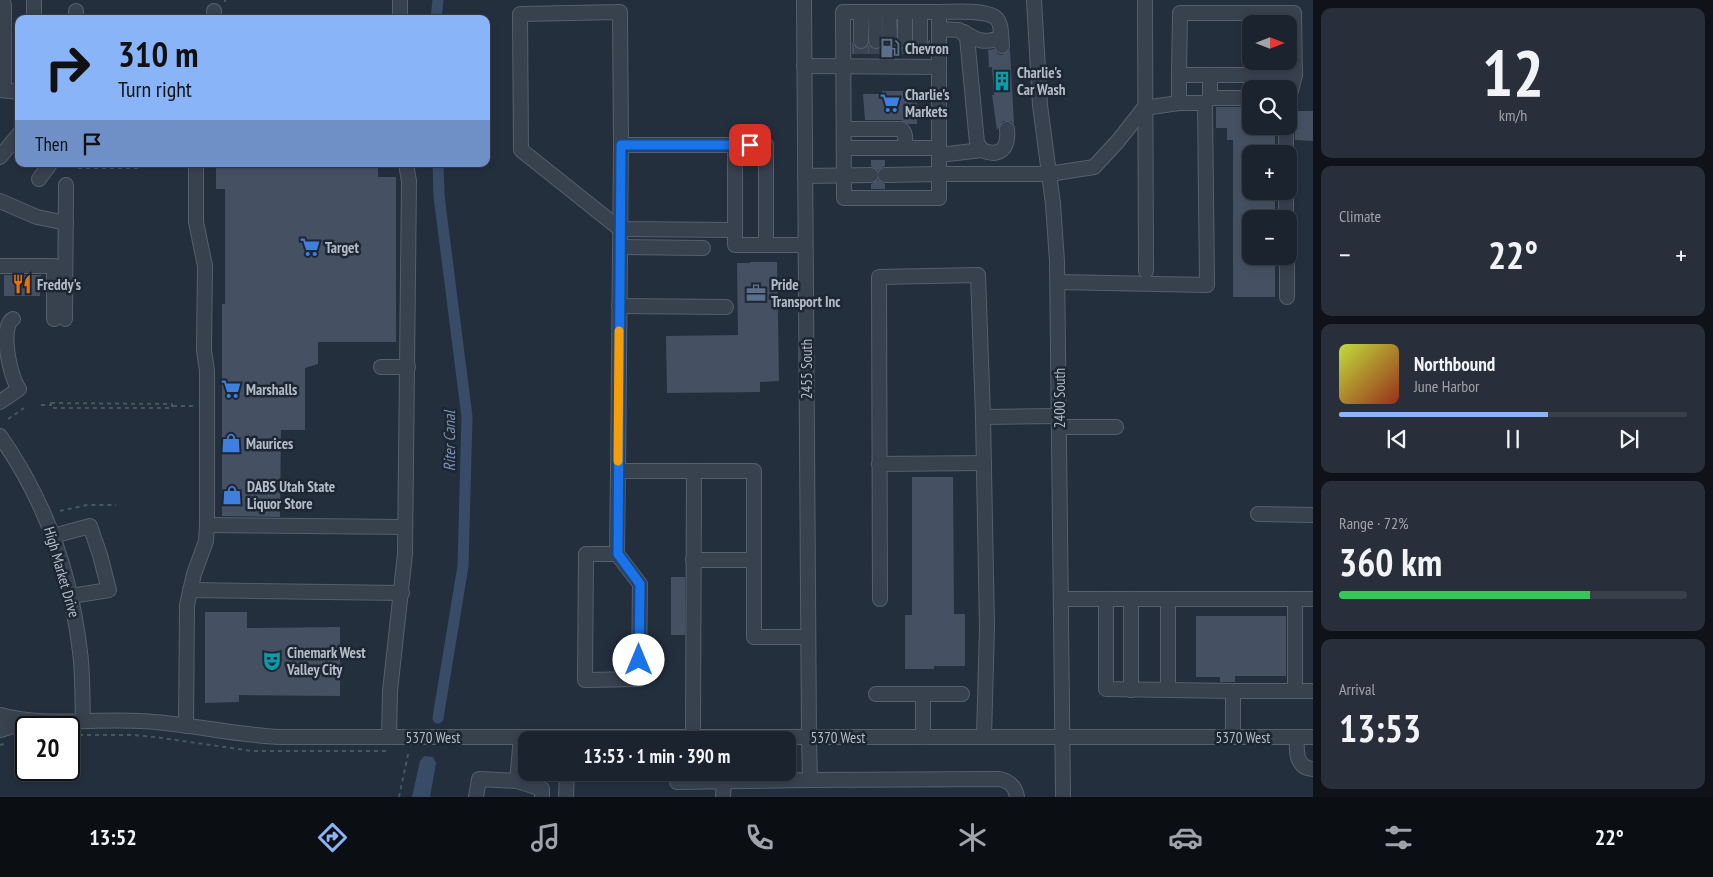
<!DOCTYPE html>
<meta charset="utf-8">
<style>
:root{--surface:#1b232e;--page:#282f3a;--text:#f1f3f6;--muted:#a0a4aa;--line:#39404a;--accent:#8ab4f8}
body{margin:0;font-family:"PT Sans Narrow",sans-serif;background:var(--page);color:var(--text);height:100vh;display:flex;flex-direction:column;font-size:19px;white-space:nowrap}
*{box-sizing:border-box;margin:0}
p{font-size:16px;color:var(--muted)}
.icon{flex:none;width:28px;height:28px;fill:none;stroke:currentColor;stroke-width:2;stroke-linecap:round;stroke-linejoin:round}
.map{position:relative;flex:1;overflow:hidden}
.details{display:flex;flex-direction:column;gap:8px;padding:8px;background:#0f1319;width:400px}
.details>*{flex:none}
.hud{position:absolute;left:15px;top:15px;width:475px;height:152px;border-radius:10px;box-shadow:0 2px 8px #0003,0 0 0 1px var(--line);background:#8ab4f8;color:#111;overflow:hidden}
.needle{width:32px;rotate:90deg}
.controls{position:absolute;left:1242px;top:15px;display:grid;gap:10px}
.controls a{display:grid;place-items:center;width:55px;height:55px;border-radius:10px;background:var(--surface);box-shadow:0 2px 8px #0003,0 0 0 1px var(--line);font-size:25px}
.speed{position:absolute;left:15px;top:716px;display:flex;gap:10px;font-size:25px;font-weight:700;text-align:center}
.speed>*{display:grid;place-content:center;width:65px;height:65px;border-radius:50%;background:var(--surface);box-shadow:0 2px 8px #0003,0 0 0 1px var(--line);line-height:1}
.speed .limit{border:2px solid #111;border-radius:8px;background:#fff;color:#111}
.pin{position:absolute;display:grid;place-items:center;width:42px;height:42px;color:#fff;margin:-21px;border-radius:10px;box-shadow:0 2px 8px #0006}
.me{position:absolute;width:55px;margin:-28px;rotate:0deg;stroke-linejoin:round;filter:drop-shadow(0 0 4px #0008)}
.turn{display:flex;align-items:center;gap:18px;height:105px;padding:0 20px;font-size:22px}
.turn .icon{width:65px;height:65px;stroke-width:2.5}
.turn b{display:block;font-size:35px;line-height:42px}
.then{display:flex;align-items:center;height:48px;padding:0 20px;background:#0003;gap:10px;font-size:19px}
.big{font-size:38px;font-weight:700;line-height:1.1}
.details .tile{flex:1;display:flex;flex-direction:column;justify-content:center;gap:8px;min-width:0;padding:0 18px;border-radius:10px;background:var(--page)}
.details .dial{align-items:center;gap:0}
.dial b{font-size:65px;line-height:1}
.song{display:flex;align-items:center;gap:15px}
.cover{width:60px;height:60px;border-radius:8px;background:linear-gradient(135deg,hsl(70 70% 55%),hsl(10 70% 35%))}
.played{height:5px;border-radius:2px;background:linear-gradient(90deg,var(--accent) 60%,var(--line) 60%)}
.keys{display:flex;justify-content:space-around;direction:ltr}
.heat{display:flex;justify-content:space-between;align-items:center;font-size:28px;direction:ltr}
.charge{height:8px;border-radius:4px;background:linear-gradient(90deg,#34c759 72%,var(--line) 0)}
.trip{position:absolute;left:518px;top:731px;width:278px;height:50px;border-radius:10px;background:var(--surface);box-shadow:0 2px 8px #0003,0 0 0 1px var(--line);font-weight:700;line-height:50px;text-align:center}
.tabs{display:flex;height:80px;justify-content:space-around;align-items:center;background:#0b0e12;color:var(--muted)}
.tabs .icon{width:35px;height:35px}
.tabs .on{color:var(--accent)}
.tabs b{font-size:22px;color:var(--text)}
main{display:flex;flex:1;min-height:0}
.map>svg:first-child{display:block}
.water{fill:#394c67}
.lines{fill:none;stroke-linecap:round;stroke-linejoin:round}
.canal{stroke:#394c67;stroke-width:11}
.building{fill:#455162}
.minor-tunnel{stroke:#3a4453;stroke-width:14;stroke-dasharray:14 7;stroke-linecap:butt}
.minor-casing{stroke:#565f6c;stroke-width:16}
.path{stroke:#44595c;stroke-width:2;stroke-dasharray:4 4;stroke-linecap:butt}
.minor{stroke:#38414e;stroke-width:14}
.route-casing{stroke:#114b97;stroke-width:12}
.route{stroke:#1a73e8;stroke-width:9}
.slow{stroke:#f59e0b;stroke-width:9}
.labels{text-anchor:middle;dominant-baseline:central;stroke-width:5;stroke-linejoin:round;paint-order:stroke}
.poi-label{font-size:15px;font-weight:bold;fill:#b4bcc9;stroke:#1d2633;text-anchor:start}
.street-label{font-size:15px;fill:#b4bcc9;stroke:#1d2633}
.water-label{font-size:16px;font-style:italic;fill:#7c92b1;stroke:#1d2633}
</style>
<main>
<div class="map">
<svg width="1313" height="797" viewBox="0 0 1313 797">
<rect width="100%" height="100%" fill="#242f3e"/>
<polygon class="water" points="424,756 433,757 436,763 430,797 412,797 420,761"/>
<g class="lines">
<g class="canal">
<polyline points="436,19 438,0"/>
<polyline points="438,718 463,566 467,417 439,196 438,164"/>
</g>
</g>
<g class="building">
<polygon points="929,40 930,40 930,54 852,54 852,41 854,46 861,50 865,49 868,45 876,50 883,46 891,50 898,45 901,49 905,50 913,45 920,49 924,48"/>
<polygon points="994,49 998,54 1002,55 1010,50 1014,124 1011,121 1003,121 997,130 992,95 994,95 992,67 989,67 988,50"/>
<polygon points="882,91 911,91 911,94 917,94 917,124 908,124 901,120 865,120 863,94 882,94"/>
<polygon points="1216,107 1251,107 1251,126 1275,126 1275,154 1251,154 1251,191 1275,191 1275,219 1251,219 1251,256 1275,256 1275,297 1233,297 1233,140 1227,140 1227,128 1216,128"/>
<polygon points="1294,111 1313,111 1313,141 1295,140"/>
<polygon points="871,160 885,160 885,166 878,170 871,166"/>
<polygon points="216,164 378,164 378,177 396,177 396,342 318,342 318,364 305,368 305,430 281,430 280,517 222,516 222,304 225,304 225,189 216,189"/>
<polygon points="878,180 885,184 885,189 871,189 871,184"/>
<polygon points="750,262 777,262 779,381 760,382 760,392 667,393 666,336 738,335 737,263 750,263"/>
<polygon points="4,275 41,275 40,296 4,296"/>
<polygon points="912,477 953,477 954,614 965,614 965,666 934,666 934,669 905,669 905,615 912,615"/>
<rect x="671" y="577" width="14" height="58"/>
<polygon points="205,612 247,612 247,628 340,627 340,696 239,695 239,702 205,703"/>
<polygon points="1196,616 1286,616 1286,676 1235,676 1235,682 1220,682 1220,677 1196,677"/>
</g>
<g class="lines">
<g class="minor-tunnel">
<polyline points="920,40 920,54"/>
<polyline points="861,41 861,54"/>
<polyline points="876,41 876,54"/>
<polyline points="890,41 890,54"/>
<polyline points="905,41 906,54"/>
</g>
<defs>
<g id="minor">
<polyline points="1,0 4,5 4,90"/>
<polyline points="34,0 34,19"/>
<polyline points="1034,0 1040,105 1053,204 1057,261 1063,797"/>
<polyline points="1145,2 1146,271"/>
<polyline points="76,11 76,19"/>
<polyline points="214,11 214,19"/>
<polyline points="861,12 861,41"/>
<polyline points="875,12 876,41"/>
<polyline points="889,12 890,41"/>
<polyline points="905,12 905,41"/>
<polyline points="920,12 920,40"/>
<path d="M939,12C952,12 988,9 997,19C1002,25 1001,38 1002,46"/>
<polygon points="1180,13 1294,13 1295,75 1179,75"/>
<polyline points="400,19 400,0"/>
<path d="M939,29L959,30L967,37L977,143L982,150C1000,158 1009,148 1007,129"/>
<path d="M964,32C977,41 986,44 1001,37"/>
<polyline points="804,66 939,67 939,174 1049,174 1094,167 1118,141 1144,108 1179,103"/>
<polyline points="1179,75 1179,103 1205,103"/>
<polyline points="0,90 19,92"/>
<polyline points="1210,98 1251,98"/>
<polyline points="1289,98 1295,75"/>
<polyline points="1286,126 1286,154"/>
<path d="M844,129H901C907,134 905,141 905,148"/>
<polyline points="621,145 620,12 520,14 521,150 620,229 735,230"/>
<polyline points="735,145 766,145 766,245"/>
<polyline points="844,148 939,148"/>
<polyline points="939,155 982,150"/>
<polyline points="0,157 19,134"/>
<polyline points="885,175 939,174 939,198 844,198 843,12 939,12 939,67"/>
<polyline points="805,176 871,175"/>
<polyline points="39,179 50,164"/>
<polyline points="1286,191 1286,219"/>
<polyline points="0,201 37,217 66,223"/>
<polyline points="620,247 703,248"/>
<polyline points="1287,256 1287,297"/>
<polyline points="0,266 54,266 54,319"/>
<polyline points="1058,282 1207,285 1205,103 1210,98 1210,75"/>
<polyline points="619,306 726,307"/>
<polyline points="65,319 66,185"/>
<polyline points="381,367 408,367"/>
<path d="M0,402L19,389C9,376 0,325 13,319"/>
<polyline points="983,417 987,627 984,737"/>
<polyline points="1059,427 1116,427"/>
<path d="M0,436C45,500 71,574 80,652C83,674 82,697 83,720"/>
<polyline points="879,464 984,463"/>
<polyline points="694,471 754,471 754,637 808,637"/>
<polyline points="1258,514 1313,515"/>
<polyline points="207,525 405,527"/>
<polyline points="53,536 90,526 100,555 109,590 71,596"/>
<polyline points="617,554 640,584 639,679 585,680 586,554 617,554 618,471"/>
<polyline points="693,560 754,560"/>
<polyline points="190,590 402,593"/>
<polyline points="880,599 879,277 978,275 983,417 1059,416"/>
<polyline points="1061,599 1313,599"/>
<polyline points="1106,599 1106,689 1233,691 1233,737"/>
<polyline points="1131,599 1131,690"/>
<polyline points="1295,599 1295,691"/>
<polyline points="1168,690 1168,599"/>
<polyline points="1233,691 1313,691"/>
<polyline points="876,694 923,694"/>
<path d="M0,715C45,727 94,718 140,721C187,723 233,735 280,737H1313"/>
<polyline points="186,726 187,605 194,574 206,541 207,525 207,371 204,350 205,266 196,222 196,164"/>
<polyline points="0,730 26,722"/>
<polyline points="389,737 390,691 405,554 409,181 406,164"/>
<polyline points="693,737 694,471 618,471 621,145 735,145 735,245 805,245"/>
<polyline points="923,737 923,694 962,694"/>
<path d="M1297,737C1296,751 1296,768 1313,769"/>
<polyline points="677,772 677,782 810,780 809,737 804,0"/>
<path d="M810,780L999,779C1010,781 1015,786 1017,797"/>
<polyline points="517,781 542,789 542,797"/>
<polyline points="476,797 479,779 517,781 521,737"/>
<polyline points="566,797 567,772"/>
<polyline points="723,797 724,781"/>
</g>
</defs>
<use href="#minor" class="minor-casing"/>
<g class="path">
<polyline points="225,0 225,2"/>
<polyline points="74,164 74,168 142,168 142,164"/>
<polyline points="85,164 142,164"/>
<polyline points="62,166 73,166"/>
<polyline points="143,166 183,166"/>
<polygon points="51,403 172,404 172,408 51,408"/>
<polyline points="41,405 51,405"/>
<polyline points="173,406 196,406"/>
<polyline points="8,419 24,408"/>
<polyline points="60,511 87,505 116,505"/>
<polyline points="71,735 133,735 155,737 252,751 387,751"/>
<polyline points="0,745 4,744 3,741"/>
<polyline points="399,797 409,750"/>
</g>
<use href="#minor" class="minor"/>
</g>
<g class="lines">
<defs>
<polyline id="route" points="639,660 640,584 618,554 621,145 750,145"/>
</defs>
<use href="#route" class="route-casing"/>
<use href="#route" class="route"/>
<polyline class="slow" points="618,461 619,331"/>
</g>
<defs>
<symbol id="fuel-bare" viewBox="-9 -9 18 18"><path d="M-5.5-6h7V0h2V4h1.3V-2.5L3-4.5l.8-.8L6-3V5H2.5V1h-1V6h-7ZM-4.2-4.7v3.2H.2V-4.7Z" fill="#5c6f8a" stroke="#1d2633" stroke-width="2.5" paint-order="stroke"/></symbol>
<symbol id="building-bare" viewBox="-9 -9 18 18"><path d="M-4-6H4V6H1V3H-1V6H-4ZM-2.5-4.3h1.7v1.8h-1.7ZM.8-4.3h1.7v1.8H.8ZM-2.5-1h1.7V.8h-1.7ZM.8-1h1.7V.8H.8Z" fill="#0f9aa8" stroke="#1d2633" stroke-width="2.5" paint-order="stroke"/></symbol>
<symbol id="supermarket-bare" viewBox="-9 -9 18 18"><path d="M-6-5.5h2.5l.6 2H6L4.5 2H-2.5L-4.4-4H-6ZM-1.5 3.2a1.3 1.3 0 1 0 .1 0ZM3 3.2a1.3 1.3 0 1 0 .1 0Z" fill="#3f7fe0" stroke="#1d2633" stroke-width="2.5" paint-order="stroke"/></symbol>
<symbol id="restaurant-bare" viewBox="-9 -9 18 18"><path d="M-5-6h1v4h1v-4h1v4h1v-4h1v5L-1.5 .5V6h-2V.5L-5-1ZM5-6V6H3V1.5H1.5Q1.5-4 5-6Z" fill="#e8710a" stroke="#1d2633" stroke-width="2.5" paint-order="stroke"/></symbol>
<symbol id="office-bare" viewBox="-9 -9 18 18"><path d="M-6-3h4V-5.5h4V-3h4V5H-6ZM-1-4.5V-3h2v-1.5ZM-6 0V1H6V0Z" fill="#5c6f8a" stroke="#1d2633" stroke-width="2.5" paint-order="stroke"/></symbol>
<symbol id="shop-bare" viewBox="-9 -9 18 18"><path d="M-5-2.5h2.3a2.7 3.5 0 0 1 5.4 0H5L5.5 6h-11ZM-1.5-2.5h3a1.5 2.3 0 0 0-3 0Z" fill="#3f7fe0" stroke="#1d2633" stroke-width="2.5" paint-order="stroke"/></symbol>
<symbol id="theatre-bare" viewBox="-9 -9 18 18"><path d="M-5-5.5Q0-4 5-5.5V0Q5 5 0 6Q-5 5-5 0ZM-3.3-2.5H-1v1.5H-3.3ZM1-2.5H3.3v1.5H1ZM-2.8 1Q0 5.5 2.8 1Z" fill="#0f9aa8" stroke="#1d2633" stroke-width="2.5" paint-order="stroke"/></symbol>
</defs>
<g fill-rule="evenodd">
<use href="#fuel-bare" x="876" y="34" width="28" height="28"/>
<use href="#building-bare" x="988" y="67" width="28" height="28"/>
<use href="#supermarket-bare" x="876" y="89" width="28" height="28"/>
<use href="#supermarket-bare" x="296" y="233" width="28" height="28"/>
<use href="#restaurant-bare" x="8" y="270" width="28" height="28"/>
<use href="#office-bare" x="742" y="279" width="28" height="28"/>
<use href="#supermarket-bare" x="217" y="375" width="28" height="28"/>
<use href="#shop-bare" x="217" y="429" width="28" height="28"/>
<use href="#shop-bare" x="218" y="481" width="28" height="28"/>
<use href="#theatre-bare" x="258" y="647" width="28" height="28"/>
</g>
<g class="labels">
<g class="poi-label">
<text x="905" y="48">Chevron</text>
<text x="1017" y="72">Charlie's<tspan x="1017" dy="17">Car Wash</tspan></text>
<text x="905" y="94">Charlie's<tspan x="905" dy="17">Markets</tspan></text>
<text x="325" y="247">Target</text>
<text x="37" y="284">Freddy's</text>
<text x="771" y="284">Pride<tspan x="771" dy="17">Transport Inc</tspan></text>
<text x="246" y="389">Marshalls</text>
<text x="246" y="443">Maurices</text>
<text x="247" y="486">DABS Utah State<tspan x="247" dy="17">Liquor Store</tspan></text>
<text x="287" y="652">Cinemark West<tspan x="287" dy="17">Valley City</tspan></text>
</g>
<g class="street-label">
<text transform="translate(806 369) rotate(-90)">2455 South</text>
<text transform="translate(1059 398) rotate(-90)">2400 South</text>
<text transform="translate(62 572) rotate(74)">High Market Drive</text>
<text x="433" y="737">5370 West</text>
<text x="838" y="737">5370 West</text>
<text x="1243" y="737">5370 West</text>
</g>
<g class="water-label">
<text transform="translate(449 441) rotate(-90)">Riter Canal</text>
</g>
</g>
</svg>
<div class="controls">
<a><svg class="needle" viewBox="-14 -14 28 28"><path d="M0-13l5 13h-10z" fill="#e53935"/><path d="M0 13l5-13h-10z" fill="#a0a4aa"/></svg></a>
<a><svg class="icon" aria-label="search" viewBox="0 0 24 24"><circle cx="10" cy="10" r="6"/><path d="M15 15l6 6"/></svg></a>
<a>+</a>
<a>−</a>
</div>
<div class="speed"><div class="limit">20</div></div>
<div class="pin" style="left:750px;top:145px;background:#d93025"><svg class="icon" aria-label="arrive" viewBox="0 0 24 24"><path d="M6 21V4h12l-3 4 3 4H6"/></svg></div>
<svg class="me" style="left:639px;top:660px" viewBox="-20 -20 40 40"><circle r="19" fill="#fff"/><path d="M0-13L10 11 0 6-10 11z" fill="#1a73e8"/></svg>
<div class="trip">13:53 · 1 min · 390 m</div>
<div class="hud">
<div class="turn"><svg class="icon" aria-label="right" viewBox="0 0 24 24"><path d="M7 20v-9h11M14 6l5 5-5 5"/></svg><div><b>310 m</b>Turn right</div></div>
<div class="then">Then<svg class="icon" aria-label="arrive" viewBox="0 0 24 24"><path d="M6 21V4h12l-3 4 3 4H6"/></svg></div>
</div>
</div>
<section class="details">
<div class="tile dial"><b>12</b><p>km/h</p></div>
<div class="tile"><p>Climate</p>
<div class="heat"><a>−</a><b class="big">22°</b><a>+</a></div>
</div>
<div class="tile">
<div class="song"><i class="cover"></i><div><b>Northbound</b><p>June Harbor</p></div></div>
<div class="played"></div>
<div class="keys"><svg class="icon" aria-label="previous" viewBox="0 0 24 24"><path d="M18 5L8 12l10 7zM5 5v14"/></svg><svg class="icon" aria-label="pause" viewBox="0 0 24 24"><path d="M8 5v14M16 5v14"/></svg><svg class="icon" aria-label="next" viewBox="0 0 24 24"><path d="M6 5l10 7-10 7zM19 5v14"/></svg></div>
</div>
<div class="tile"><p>Range · 72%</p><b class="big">360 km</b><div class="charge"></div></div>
<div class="tile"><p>Arrival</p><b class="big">13:53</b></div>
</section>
</main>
<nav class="tabs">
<b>13:52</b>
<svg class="icon on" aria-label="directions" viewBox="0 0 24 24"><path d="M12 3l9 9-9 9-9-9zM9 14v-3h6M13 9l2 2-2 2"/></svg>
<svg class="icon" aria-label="music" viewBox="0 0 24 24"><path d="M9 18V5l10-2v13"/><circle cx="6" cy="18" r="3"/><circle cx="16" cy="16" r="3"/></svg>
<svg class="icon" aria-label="phone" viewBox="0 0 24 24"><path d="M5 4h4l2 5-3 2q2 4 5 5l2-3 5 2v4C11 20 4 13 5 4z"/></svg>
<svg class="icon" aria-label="climate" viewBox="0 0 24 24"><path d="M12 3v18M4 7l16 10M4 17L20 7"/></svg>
<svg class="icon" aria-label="car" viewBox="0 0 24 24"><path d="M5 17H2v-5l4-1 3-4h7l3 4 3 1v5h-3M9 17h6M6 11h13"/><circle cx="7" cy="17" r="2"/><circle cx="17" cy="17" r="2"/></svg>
<svg class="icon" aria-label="filters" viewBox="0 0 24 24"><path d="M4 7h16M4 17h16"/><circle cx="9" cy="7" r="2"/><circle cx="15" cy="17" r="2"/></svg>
<b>22°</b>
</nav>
